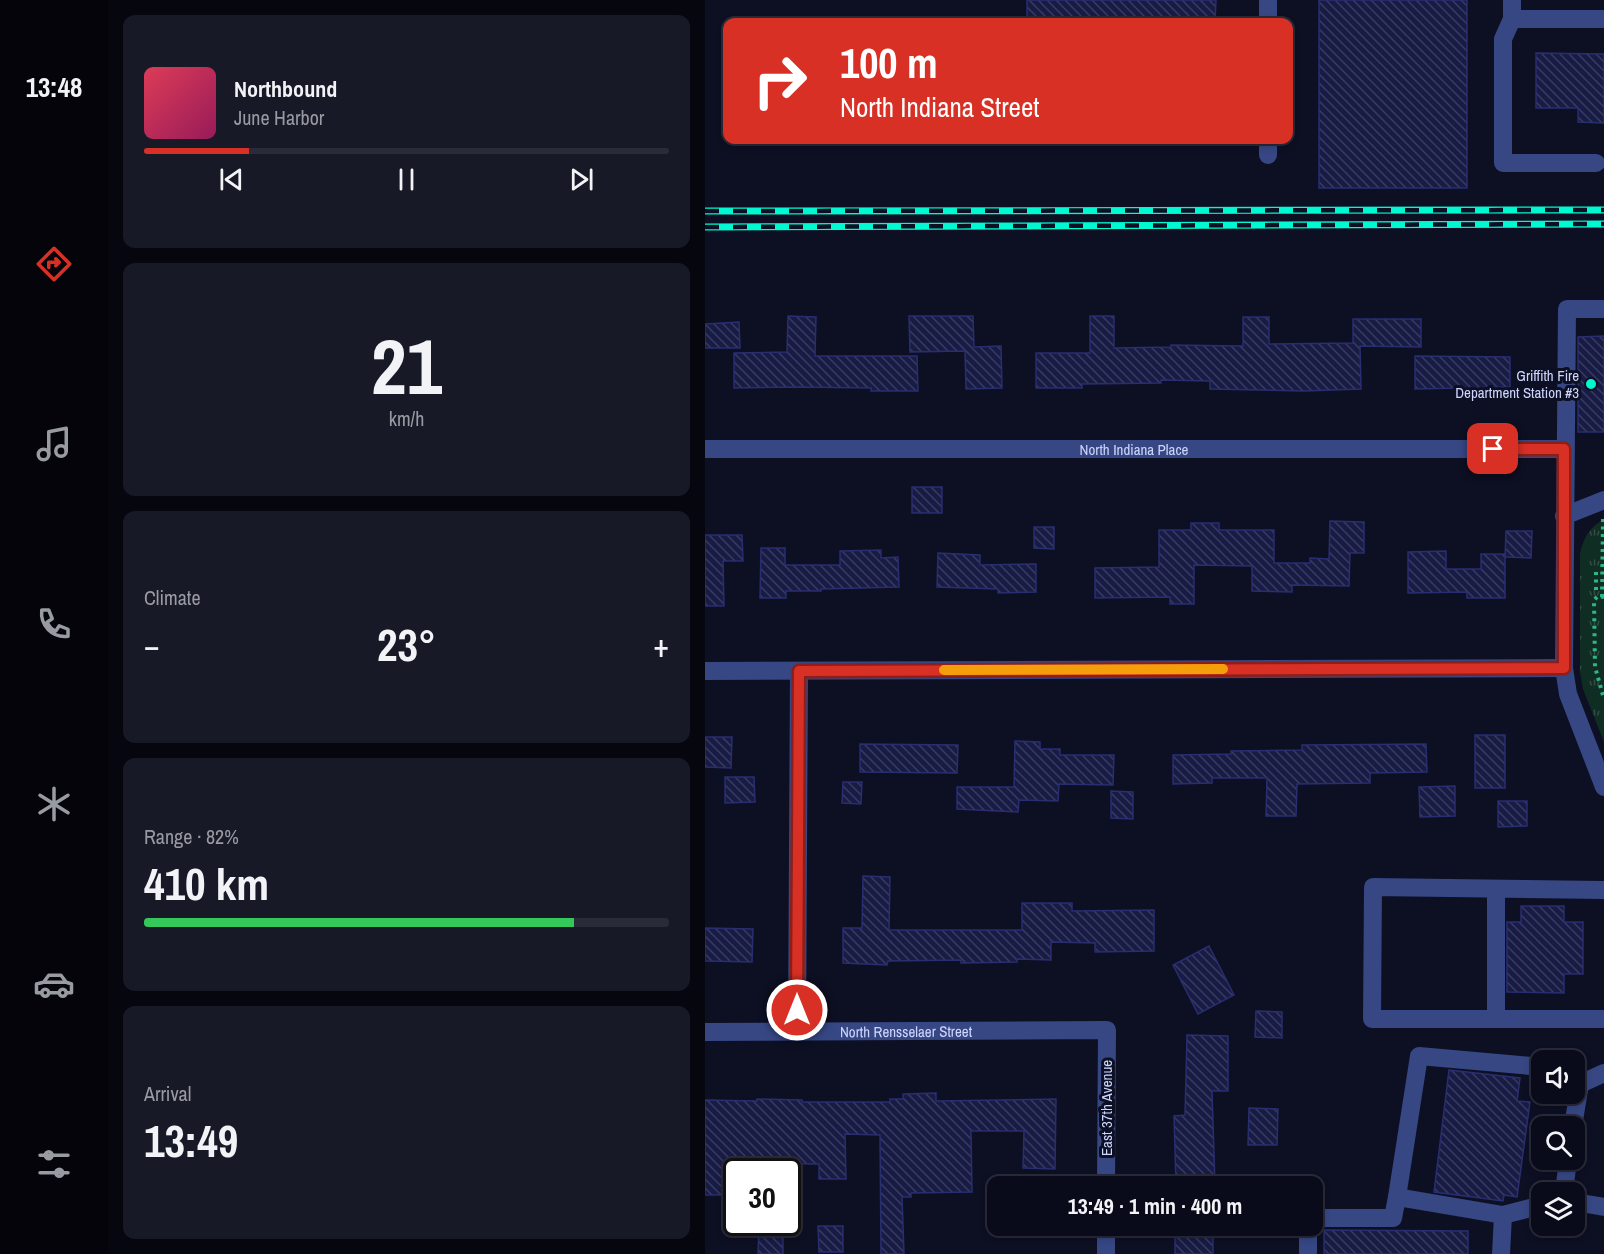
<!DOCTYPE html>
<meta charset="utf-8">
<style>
:root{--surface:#0a0b1a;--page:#181927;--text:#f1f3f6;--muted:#999ba2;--line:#2a2b39;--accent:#d93025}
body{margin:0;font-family:"Archivo Narrow",sans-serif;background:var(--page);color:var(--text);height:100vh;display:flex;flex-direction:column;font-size:22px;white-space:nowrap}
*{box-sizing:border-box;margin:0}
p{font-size:20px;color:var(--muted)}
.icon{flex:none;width:33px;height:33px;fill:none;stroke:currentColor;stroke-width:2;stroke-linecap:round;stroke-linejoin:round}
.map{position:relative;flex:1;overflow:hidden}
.details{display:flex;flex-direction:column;gap:15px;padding:15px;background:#06060e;width:597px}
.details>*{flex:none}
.guide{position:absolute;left:18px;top:18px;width:570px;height:126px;border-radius:12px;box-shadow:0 3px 9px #0003,0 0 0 2px var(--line);background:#d93025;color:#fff;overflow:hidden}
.fabs{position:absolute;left:826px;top:1050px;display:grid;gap:12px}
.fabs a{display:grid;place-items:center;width:54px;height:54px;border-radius:12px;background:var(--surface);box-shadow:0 3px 9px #0003,0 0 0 2px var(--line);font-size:30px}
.speed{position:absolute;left:18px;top:1158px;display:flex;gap:12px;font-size:30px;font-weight:700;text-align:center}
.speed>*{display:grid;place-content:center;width:78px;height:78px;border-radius:50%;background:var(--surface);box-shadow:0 3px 9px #0003,0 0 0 2px var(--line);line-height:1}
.speed .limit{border:3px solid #111;border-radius:9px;background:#fff;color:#111}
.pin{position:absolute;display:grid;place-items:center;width:51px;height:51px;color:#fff;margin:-26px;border-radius:12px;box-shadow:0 3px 9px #0006}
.me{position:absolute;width:66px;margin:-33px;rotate:0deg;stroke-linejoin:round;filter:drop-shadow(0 0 4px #0008)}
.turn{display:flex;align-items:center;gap:21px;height:126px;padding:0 18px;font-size:27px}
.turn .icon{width:78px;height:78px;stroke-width:2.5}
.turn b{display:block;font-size:42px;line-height:51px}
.big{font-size:45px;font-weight:700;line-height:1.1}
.details .card{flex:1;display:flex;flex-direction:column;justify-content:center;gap:9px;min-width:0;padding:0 21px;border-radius:12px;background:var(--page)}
.details .dial{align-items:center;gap:0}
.dial b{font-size:78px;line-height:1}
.song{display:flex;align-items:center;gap:18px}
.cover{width:72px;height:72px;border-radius:9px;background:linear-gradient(135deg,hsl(350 70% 55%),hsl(330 70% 35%))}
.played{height:6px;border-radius:3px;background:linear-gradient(90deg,var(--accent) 20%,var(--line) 20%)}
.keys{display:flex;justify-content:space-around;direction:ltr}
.heat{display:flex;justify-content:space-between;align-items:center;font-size:33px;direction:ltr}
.charge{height:9px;border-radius:4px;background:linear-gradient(90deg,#34c759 82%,var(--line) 0)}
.trip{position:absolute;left:282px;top:1176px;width:336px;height:60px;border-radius:12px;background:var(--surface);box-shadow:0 3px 9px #0003,0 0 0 2px var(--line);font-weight:700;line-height:60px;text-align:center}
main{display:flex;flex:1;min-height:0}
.menu{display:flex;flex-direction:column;width:108px;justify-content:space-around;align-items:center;background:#04040a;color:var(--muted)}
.menu .icon{width:42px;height:42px}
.menu .active{color:var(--accent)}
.menu b{font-size:27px;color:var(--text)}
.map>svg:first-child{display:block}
.park{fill:url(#park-tufts)}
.building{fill:url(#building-back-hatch);stroke:#292e71;stroke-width:1.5}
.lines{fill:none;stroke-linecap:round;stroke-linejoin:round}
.path{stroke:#2ab88a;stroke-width:4;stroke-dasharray:3 4.5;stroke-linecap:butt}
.minor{stroke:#364784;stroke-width:18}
.rail-casing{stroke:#00f9d1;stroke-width:7}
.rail{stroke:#0d0f23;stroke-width:4.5;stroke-dasharray:14;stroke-linecap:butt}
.route-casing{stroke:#8d1f18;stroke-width:15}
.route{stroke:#d93025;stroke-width:10}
.slow{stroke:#f59e0b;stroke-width:10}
.poi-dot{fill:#00f9d1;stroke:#0d0f23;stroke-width:2}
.labels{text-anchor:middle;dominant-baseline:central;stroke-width:6;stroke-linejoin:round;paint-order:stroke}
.poi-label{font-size:15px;fill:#ced6ff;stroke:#0d0f23;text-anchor:end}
.street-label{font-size:15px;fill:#ced6ff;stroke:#0d0f23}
</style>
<main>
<nav class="menu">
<b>13:48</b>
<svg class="icon active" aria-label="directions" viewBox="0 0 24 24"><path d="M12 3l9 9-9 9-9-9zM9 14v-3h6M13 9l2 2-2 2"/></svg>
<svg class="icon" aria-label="music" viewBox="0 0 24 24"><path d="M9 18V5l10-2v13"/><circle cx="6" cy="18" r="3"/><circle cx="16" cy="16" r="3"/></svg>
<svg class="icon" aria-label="phone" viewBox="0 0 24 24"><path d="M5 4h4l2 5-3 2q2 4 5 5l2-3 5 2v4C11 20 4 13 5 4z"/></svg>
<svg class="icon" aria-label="climate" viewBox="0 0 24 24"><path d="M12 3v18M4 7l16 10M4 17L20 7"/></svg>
<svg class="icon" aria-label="car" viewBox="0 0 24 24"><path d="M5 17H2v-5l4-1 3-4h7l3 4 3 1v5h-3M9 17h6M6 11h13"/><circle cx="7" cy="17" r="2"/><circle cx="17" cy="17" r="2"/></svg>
<svg class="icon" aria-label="filters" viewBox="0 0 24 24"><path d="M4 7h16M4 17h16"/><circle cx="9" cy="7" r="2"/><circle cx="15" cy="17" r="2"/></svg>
</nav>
<section class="details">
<div class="card">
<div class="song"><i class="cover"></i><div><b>Northbound</b><p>June Harbor</p></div></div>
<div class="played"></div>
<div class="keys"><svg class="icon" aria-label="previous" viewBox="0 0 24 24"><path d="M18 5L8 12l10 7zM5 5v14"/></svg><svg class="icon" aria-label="pause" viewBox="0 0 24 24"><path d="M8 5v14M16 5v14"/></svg><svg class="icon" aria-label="next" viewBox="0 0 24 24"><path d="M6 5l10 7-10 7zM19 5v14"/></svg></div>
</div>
<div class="card dial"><b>21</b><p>km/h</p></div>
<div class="card"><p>Climate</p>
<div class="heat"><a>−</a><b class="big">23°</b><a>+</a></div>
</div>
<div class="card"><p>Range · 82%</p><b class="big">410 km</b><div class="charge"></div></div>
<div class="card"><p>Arrival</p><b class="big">13:49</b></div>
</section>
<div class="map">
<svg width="899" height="1254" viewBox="0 0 899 1254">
<defs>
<pattern id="park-tufts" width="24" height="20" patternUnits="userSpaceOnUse" patternTransform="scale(1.5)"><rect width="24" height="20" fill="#102d24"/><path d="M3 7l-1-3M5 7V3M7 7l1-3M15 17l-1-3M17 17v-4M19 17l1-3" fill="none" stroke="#324b45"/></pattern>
<pattern id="building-back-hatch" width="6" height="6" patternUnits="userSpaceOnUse" patternTransform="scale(1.5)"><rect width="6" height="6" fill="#181b44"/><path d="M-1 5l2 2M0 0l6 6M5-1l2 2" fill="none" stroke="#383b60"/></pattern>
</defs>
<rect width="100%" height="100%" fill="#0d0f23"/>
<path class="park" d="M899,519V742L878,689L875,672V554C878,538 885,527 899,519Z"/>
<g class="building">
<polygon points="322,0 511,0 510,22 322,22"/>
<rect x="614" y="0" width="148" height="188"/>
<polygon points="831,53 899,54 899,123 873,122 873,108 831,108"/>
<polygon points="83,316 111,317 110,356 212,356 213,391 166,391 166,388 89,387 29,388 29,353 82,352"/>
<polygon points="204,316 268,316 269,347 296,346 297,388 261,389 260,351 205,352"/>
<polygon points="385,316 409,316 409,348 466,347 466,345 538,346 538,317 564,317 564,344 648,343 648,319 716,319 716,347 655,346 656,389 599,391 505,389 505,381 456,380 456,383 377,384 377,388 331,388 331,353 385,353"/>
<polygon points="34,322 35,348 0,348 0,324"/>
<polygon points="899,336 899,432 873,432 873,337"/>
<polygon points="710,356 805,357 805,387 710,389"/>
<rect x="207" y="487" width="30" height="26"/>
<polygon points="625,521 659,522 659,553 645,553 644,586 587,585 587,592 547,591 547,566 489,565 489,604 465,604 465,597 390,598 390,568 454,567 454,530 486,530 486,523 514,523 514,530 569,530 569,563 605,563 605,558 624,559"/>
<polygon points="329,527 349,527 349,549 329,548"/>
<polygon points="801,531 827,531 826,558 800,557"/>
<polygon points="0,535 37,535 38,561 18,561 19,606 0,606"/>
<polygon points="56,548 80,548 80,565 135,565 135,551 176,550 176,558 193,557 194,587 116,589 116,591 81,591 81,598 55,598"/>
<polygon points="741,551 741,569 776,569 776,554 800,554 800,598 762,598 762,592 703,593 703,552"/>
<polygon points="233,553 275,555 275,565 331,564 331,592 293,593 293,589 232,587"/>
<rect x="770" y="735" width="30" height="53"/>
<polygon points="0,737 27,737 26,768 0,767"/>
<polygon points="310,741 335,742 335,749 355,749 355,755 409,755 408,785 354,784 353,801 314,800 313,812 252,809 252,787 309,787"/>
<polygon points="155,744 253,745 252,773 155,772"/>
<polygon points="721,744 722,772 665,773 665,783 592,784 591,816 561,816 562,778 507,778 507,783 468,784 468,755 526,754 526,751 597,750 597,745"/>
<polygon points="20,777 49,777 50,802 20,803"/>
<polygon points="138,782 157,782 156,804 137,803"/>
<polygon points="750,786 750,816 715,817 714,787"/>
<polygon points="406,791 428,792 428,819 406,818"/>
<polygon points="793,801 822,801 822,826 793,827"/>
<polygon points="158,876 185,877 184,930 317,930 317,903 367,903 367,911 449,910 449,951 390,952 390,943 346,942 346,960 312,959 312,962 256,963 256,960 183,961 182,965 138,963 138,928 157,928"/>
<polygon points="816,906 859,906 859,922 878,922 878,974 859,974 859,993 802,992 802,922 816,922"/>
<polygon points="0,928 48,929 47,962 0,961"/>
<polygon points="504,946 529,995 493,1014 468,965"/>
<polygon points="551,1011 577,1012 577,1038 550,1037"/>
<polygon points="482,1035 523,1036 523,1091 507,1091 510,1185 471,1186 469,1116 480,1115"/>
<polygon points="744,1070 815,1078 812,1101 825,1102 812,1197 799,1195 798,1201 729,1192"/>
<polygon points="231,1093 231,1101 351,1099 350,1169 318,1168 319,1131 266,1131 267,1192 206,1193 206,1197 197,1197 199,1254 176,1254 175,1135 140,1134 141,1179 114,1179 114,1164 18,1163 18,1195 0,1195 0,1100 52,1101 52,1099 97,1100 97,1102 185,1102 185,1099 198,1099 198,1094"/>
<polygon points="544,1108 573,1109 572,1145 543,1145"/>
<polygon points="113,1226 138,1226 138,1252 114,1252"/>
<rect x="470" y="1226" width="38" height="28"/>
<polygon points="54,1230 78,1231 78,1254 53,1254"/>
<polygon points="619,1230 763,1231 763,1254 619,1254"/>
</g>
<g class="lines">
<g class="path">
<polyline points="891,572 891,591"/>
<polyline points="897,597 898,519"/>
<polyline points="899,597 893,596 889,600 890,667 899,699"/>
</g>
<g class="minor">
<polyline points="807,0 807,19 899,19"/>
<polyline points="807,19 798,39 798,163 891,163"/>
<polyline points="563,22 563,0"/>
<polyline points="563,155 563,140"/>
<polyline points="899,309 862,309 859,668 863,694 899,787"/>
<path id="s1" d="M0,449H859"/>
<polyline points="859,516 899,500"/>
<polyline points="0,671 859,668"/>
<polyline points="899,890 668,887 667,1019 899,1019"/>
<polyline points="791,1019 791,889"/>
<path id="s2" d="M0,1032L402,1030L401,1186"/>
<polyline points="92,1032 94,671"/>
<polyline points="837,1067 714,1056 692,1197 798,1215 837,1205"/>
<polyline points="868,1126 875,1084 899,1073"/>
<polyline points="859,1192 863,1160"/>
<polyline points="870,1202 899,1207"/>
<polyline points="608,1218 688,1218 692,1197"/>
<polyline points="401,1254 401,1226"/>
<polyline points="603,1254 603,1226"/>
<polyline points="796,1254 798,1215"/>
</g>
<defs>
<g id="rail">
<polyline points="0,211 899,210"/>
<polyline points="0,227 899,224"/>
</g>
</defs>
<use href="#rail" class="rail-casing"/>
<use href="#rail" class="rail"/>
</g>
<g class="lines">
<defs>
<polyline id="route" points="92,1010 94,671 859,668 859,449 788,449"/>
</defs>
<use href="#route" class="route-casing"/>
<use href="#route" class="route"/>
<polyline class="slow" points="239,670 518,669"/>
</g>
<circle class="poi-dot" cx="886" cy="384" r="6"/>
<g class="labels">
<g class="poi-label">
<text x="874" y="375">Griffith Fire<tspan x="874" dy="17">Department Station #3</tspan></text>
</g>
<g class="street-label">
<text stroke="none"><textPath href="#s1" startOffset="429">North Indiana Place</textPath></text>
<text stroke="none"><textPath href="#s2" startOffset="201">North Rensselaer Street</textPath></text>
<text transform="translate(401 1108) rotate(-90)">East 37th Avenue</text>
</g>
</g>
</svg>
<div class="fabs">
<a><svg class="icon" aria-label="sound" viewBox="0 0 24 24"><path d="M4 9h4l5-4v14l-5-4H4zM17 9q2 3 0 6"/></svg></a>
<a><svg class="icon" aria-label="search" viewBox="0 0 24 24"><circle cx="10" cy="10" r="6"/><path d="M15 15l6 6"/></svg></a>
<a><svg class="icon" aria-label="layers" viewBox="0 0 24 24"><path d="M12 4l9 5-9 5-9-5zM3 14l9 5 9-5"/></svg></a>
</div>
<div class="speed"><div class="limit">30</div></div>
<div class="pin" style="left:788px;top:449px;background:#d93025"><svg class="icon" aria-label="arrive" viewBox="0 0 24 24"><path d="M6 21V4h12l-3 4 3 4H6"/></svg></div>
<svg class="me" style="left:92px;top:1010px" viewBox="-20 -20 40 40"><circle r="17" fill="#d93025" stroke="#fff" stroke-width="3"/><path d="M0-11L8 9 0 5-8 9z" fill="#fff"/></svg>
<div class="trip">13:49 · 1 min · 400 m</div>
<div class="guide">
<div class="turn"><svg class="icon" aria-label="right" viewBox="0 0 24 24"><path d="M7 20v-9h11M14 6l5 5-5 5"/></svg><div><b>100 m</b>North Indiana Street</div></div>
</div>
</div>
</main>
